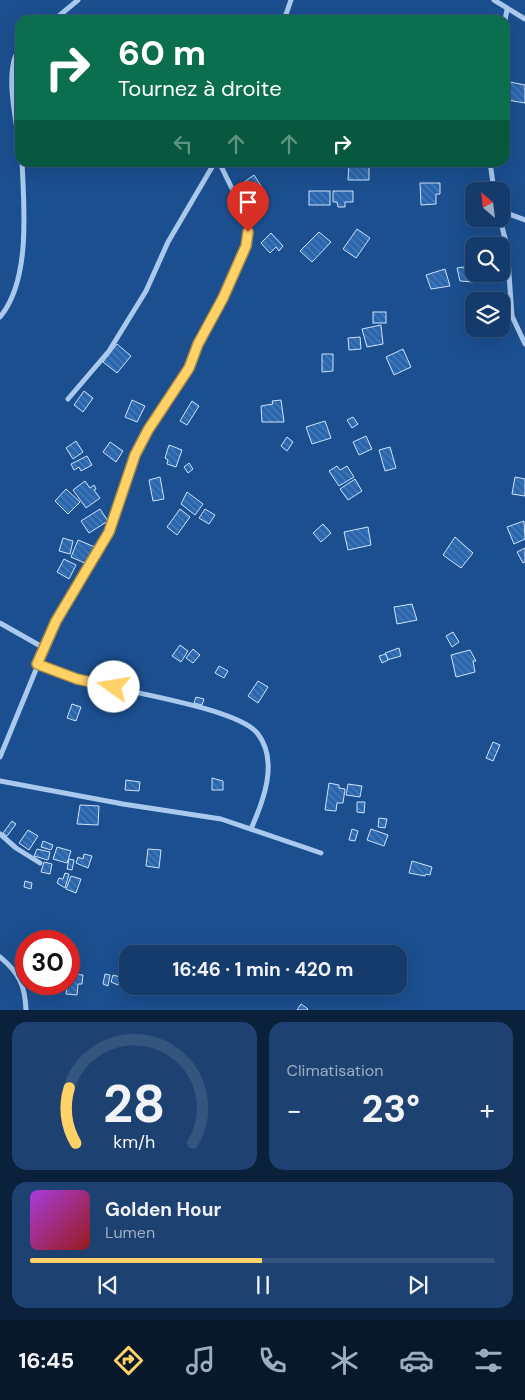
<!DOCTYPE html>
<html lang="fr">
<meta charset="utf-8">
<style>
:root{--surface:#143b6b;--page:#1d4271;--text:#f1f3f6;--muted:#9dadc1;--line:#33557e;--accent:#ffd166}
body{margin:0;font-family:"DM Sans",sans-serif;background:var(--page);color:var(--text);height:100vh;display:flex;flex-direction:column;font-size:19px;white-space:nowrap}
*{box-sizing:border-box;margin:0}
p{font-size:16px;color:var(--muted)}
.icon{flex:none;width:28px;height:28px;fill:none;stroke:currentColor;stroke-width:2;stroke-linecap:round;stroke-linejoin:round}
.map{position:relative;height:1010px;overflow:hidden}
.drawer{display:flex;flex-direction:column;gap:12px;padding:12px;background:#0b203b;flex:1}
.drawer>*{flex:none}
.guide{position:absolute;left:15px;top:15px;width:495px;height:152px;border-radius:15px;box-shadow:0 5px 20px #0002,0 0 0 1px var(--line);background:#0b6e4f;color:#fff;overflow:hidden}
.needle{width:32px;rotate:332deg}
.fabs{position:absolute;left:465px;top:182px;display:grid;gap:10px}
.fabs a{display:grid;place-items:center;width:45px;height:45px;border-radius:10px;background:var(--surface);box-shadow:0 5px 20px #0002,0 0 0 1px var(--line);font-size:25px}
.speed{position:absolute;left:15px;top:930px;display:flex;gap:10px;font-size:25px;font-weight:700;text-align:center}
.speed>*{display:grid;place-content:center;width:65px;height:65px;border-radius:50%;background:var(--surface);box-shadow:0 5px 20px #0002,0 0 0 1px var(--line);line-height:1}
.speed .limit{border:8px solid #d22;background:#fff;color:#111}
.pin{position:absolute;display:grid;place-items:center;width:42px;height:42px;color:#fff;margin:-51px -21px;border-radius:50% 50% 50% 0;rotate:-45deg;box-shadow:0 0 5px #0007}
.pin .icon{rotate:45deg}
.me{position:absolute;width:55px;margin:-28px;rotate:283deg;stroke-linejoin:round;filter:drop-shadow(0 0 4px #0008)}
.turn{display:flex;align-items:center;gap:18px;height:105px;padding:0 20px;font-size:22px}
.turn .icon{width:65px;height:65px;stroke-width:2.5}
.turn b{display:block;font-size:35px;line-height:42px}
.lanes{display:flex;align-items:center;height:48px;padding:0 20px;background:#0003;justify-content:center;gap:25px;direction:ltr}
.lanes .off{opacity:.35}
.big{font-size:38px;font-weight:700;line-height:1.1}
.drawer .widget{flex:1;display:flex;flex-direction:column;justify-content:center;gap:8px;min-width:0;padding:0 18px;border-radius:15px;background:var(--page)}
.drawer .dial{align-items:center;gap:0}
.dial svg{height:130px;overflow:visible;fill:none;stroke:var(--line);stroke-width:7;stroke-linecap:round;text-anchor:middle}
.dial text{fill:var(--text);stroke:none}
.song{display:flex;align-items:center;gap:15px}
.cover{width:60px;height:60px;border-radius:8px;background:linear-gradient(135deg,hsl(280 70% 55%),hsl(0 70% 35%))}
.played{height:5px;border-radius:2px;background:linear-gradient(90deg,var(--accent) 50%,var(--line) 50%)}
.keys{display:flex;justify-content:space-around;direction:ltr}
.heat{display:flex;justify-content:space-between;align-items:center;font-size:28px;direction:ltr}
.drawer .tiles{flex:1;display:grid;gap:12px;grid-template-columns:1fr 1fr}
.widget:last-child{grid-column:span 2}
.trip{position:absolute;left:119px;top:945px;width:288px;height:50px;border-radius:15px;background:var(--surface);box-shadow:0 5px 20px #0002,0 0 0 1px var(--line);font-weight:700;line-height:50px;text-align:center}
.dock{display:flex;height:80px;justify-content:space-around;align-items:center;background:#08182b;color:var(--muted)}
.dock .icon{width:35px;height:35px}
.dock .selected{color:var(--accent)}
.dock b{font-size:22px;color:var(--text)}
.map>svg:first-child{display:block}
.building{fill:url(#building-back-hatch);stroke:#cfe3fa}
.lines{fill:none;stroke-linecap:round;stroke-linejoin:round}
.minor{stroke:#a9c9ee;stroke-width:5}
.route-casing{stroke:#a68842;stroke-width:12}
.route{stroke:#ffd166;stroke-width:9}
</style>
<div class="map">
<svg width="525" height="1010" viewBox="0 0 525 1010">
<defs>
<pattern id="building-back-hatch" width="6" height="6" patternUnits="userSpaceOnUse" patternTransform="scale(1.25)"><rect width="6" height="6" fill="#2a66ad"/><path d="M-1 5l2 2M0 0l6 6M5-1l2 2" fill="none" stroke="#4a7db9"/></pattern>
</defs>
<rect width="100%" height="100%" fill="#1b4f8f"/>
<g class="building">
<polygon points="510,82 525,85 525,103 507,100"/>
<polygon points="349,162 369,162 369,180 348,180"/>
<polygon points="254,175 265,192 248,203 237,187"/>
<polygon points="420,183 440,183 440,194 436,194 436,204 421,205"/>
<rect x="309" y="191" width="21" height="14"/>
<polygon points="333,191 353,191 353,202 345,202 345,207 338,207 337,202 333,202"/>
<polygon points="357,229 370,238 356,258 343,249"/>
<polygon points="319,232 331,242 312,262 300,251"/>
<polygon points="271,233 283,246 279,251 276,247 270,253 261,243"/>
<polygon points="471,266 474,282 460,281 457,268"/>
<polygon points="445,269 450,286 431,289 426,275"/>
<rect x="373" y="312" width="13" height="11"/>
<polygon points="381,325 383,344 367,347 362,329"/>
<polygon points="360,337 361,349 349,350 348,338"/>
<polygon points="117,344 131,356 117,373 103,362"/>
<polygon points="403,349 411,367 394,375 386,357"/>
<polygon points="322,354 333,354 333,371 322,372"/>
<polygon points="84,391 93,398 83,412 74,405"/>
<polygon points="132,400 145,406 137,422 125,417"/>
<polygon points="281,400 284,422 262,422 261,406 273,404 272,401"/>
<polygon points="192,401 199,406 187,425 180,421"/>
<polygon points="353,417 358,424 352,428 347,420"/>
<polygon points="325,421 331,438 312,444 306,427"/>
<polygon points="366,436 372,449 359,455 353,442"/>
<polygon points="287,437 293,442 287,451 281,446"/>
<polygon points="76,441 83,452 73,459 66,448"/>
<polygon points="110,442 123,451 116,462 103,452"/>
<polygon points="169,445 182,450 176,467 167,464 168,460 165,458"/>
<polygon points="390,447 396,468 385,471 379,450"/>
<polygon points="87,456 92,465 81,471 79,467 74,470 71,464"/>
<polygon points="189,463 193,469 188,473 184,467"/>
<polygon points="337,466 340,470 347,466 354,477 339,486 329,471"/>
<polygon points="160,477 164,499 153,501 149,480"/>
<polygon points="515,477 525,479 525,496 512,494"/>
<polygon points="355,479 362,491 348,500 340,489"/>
<polygon points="85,481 90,488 94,485 96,489 94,490 100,498 86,508 73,490"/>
<polygon points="66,489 80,502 68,514 55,501"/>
<polygon points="187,492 203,504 195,515 181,504"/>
<polygon points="100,509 108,521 89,533 81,521"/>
<polygon points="180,509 190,517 177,535 167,527"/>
<polygon points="205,509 215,515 209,524 199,518"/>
<polygon points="524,521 525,539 514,544 507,527"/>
<polygon points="323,524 331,533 321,542 313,533"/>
<polygon points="368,527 371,545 348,550 344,532"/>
<polygon points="455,537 473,553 461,568 443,555"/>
<polygon points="63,538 73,541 70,554 59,551"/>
<polygon points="78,540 95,547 87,564 71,557"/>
<polygon points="525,548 525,562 523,563 517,552"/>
<polygon points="64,559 76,565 69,579 57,572"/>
<polygon points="412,604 417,620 397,624 394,607"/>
<polygon points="453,632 459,642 452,647 446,636"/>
<polygon points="180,645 188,651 181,662 172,656"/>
<polygon points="399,648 401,656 387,660 385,653"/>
<polygon points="193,649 200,655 193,663 186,658"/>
<polygon points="470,650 476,661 473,661 475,672 456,677 451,655"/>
<polygon points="386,654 388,660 382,663 379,656"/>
<polygon points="219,666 228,671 224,678 215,673"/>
<polygon points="258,681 268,687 258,703 248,696"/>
<polygon points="196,697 204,699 202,705 194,703"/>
<polygon points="72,704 81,707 76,721 67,718"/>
<polygon points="493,742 500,745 493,761 486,758"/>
<polygon points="212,778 223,781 223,790 212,790"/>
<polygon points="126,780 140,782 139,791 125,790"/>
<polygon points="329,783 339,785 339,788 345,789 343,803 337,803 336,811 325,810"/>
<polygon points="348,784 362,786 360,797 346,795"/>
<polygon points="357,802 365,802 364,813 357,812"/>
<polygon points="80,805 99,806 98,825 77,824"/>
<polygon points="379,818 387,819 385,828 378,827"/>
<polygon points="12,821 16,824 7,836 3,833"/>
<polygon points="352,829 358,831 355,841 349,840"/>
<polygon points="371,829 388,835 384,846 367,840"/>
<polygon points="28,830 38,836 29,850 19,843"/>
<polygon points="43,841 53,845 51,850 41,847"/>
<polygon points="57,847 71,851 67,863 53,859"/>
<polygon points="37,849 50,852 48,860 34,856"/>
<polygon points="148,849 161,850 159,868 146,866"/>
<polygon points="84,854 92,856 88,868 76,863 78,857 83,859"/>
<polygon points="69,859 74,860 72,870 67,869"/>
<polygon points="412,861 432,867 430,875 426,874 425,876 409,873"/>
<polygon points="44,862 52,864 50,874 41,872"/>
<polygon points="65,873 69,874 65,888 57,883 59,878 63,879"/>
<polygon points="71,876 81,879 76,893 66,889"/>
<polygon points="25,881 32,883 31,889 24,887"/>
<polygon points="69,974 83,975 82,984 78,984 77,995 66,994"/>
<polygon points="105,974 110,975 108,986 103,984"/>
<polygon points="113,975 120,977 118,985 111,982"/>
<polygon points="301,1004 308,1009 307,1010 297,1010"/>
</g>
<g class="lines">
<g class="minor">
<polyline points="494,0 525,19"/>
<polyline points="54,20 78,0"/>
<polyline points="284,20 291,0"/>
<polyline points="505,20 507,10"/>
<path d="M20,48C3,69 17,123 20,148"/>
<polyline points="490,162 494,191"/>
<polyline points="501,211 525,220"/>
<polyline points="500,219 507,246 512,316 525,344"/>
<path d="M0,317C31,280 24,207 22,162"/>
<polyline points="68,399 109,351 146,291 168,242 215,162"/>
<polyline points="0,623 44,648"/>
<path d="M37,663C50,669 63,675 76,679C113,690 238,707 258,734C279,762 263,802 251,829"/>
<polyline points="0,757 56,621 109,532 135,455 148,430 189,368 198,344 223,297 246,246 248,232 242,209 219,162"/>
<polyline points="0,781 123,804 221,819 321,853"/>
<polyline points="0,834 16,848 40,863"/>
<path d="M0,957C19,973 25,985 26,1010"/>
</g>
</g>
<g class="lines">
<defs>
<polyline id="route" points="114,687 77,679 37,664 56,621 109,532 135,455 148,430 189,368 198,344 223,298 246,246 248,232"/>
</defs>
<use href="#route" class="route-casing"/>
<use href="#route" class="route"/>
</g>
</svg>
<div class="fabs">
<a><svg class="needle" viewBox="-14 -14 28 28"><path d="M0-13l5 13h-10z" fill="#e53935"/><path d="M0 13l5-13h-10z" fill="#9dadc1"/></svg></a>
<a><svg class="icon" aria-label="search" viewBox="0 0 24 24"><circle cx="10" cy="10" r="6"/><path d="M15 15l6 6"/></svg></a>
<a><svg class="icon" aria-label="layers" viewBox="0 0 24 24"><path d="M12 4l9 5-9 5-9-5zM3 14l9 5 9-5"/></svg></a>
</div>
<div class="speed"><div class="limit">30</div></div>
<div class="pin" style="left:248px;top:232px;background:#d93025"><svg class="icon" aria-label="arrive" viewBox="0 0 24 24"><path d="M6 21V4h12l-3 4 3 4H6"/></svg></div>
<svg class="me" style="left:114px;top:687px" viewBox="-20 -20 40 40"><circle r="19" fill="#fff"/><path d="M0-13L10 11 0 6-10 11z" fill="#ffd166"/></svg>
<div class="trip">16:46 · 1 min · 420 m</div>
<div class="guide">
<div class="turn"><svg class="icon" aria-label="right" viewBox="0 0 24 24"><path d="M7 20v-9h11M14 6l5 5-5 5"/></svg><div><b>60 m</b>Tournez à droite</div></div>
<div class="lanes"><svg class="icon off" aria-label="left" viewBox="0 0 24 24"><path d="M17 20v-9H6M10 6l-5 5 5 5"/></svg><svg class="icon off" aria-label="ahead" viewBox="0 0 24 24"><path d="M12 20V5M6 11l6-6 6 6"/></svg><svg class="icon off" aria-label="ahead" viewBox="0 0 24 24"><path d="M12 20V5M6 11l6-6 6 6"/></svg><svg class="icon" aria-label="right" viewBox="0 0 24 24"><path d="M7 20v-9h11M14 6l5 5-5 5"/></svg></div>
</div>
</div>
<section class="drawer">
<div class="tiles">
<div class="widget dial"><svg viewBox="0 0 100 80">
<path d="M14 69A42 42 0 1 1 86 69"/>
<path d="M14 69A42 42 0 0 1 10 35" stroke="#ffd166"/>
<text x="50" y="56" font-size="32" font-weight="700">28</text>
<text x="50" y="72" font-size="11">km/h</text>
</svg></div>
<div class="widget"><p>Climatisation</p>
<div class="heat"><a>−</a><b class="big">23°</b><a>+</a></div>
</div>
<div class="widget">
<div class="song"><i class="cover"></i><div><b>Golden Hour</b><p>Lumen</p></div></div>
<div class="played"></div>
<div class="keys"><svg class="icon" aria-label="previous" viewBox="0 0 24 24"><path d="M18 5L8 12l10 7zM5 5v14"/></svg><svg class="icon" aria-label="pause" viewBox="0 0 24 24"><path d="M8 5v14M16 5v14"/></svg><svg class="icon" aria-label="next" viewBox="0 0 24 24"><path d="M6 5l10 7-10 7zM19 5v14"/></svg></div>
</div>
</div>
</section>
<nav class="dock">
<b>16:45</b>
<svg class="icon selected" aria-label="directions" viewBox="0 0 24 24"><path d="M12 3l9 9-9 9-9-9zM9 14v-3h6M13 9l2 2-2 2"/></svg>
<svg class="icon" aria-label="music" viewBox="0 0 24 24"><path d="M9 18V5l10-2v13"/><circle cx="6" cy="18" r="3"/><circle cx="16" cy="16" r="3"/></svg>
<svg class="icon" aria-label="phone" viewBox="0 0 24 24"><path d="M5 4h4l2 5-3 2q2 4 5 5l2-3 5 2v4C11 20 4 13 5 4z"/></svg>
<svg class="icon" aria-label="climate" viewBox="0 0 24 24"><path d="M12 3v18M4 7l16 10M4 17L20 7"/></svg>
<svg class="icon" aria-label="car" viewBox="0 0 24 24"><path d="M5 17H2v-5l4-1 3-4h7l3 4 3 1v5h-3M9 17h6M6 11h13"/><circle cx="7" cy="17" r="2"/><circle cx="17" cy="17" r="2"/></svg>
<svg class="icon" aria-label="filters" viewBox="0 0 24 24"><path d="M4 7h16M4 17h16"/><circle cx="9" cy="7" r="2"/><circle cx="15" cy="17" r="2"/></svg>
</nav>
